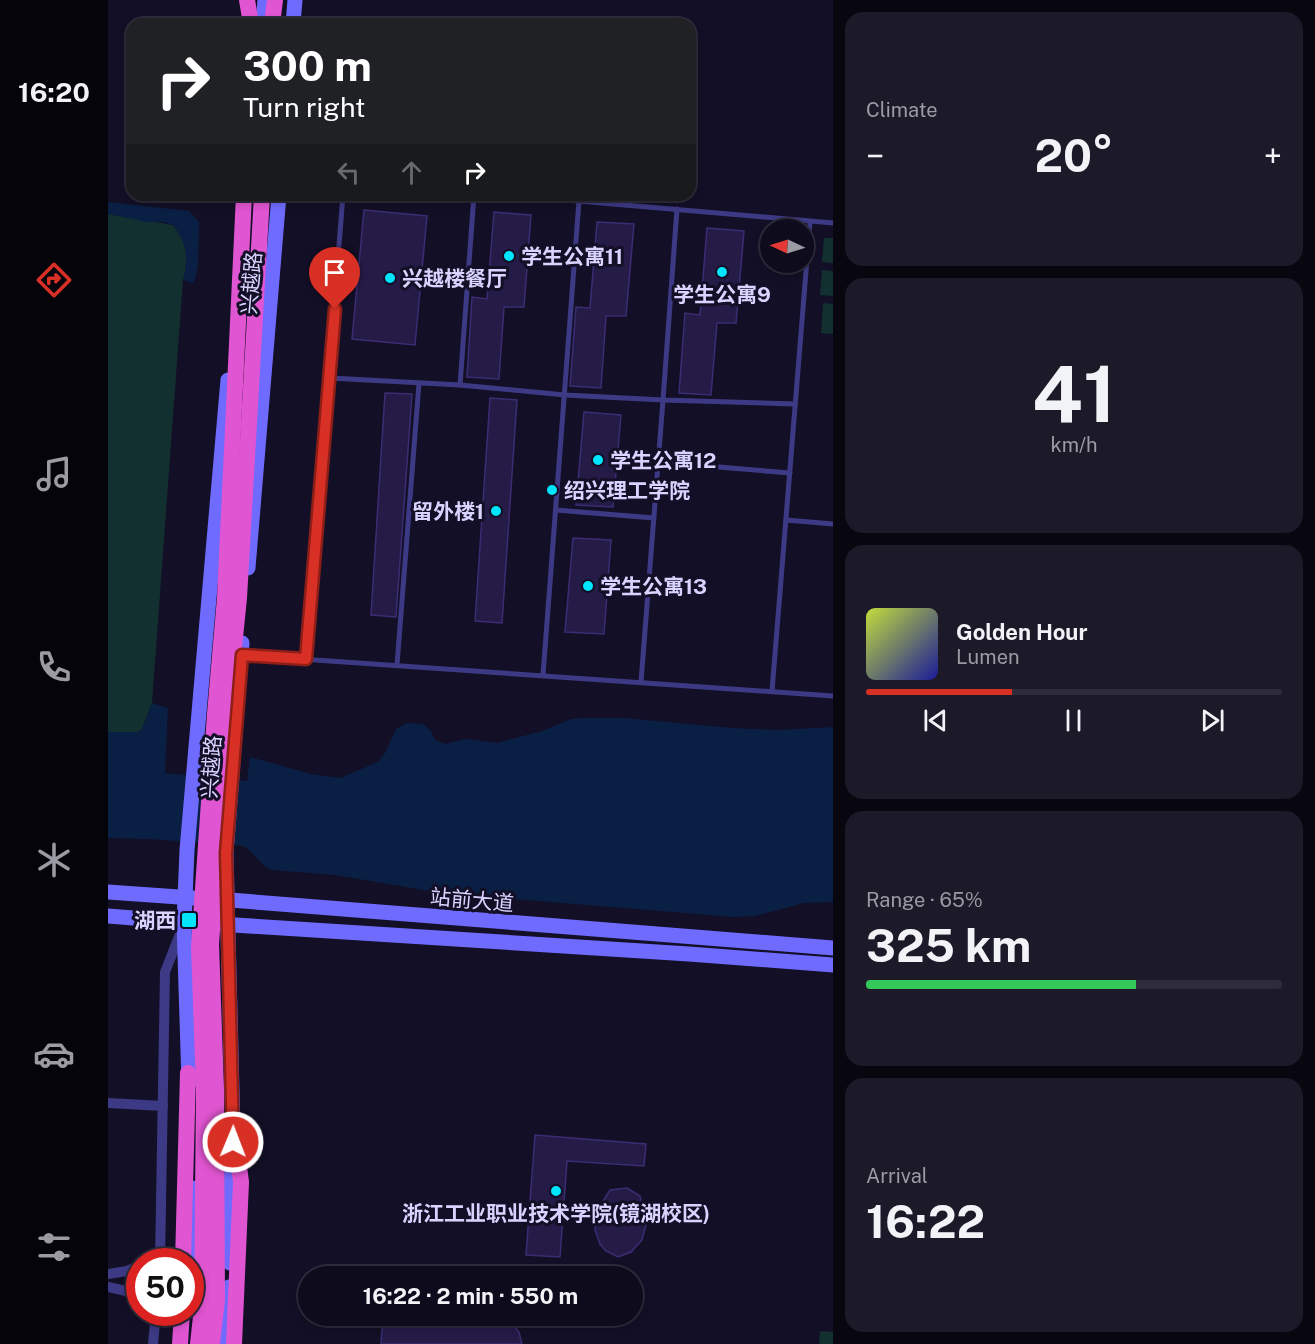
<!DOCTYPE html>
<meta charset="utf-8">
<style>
:root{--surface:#0e0b1c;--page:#1c1929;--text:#f1f3f6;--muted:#9b9ba3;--line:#2e2b3b;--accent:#d93025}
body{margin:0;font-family:"Public Sans","Noto Sans SC",sans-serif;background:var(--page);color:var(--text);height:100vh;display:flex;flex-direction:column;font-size:22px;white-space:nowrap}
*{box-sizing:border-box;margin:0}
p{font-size:20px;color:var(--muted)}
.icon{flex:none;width:33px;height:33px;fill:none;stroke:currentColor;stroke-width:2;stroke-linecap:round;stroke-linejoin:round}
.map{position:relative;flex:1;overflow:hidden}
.side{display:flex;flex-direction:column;gap:12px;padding:12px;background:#08060f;width:482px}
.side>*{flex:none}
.guide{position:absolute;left:18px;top:18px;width:570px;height:183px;border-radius:18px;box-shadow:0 3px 9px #0003,0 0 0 2px var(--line);background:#202124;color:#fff;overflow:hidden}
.needle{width:39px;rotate:274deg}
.fabs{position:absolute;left:652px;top:219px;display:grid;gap:12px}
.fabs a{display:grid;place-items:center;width:54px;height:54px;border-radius:50%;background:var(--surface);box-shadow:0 3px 9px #0003,0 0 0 2px var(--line);font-size:30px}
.speed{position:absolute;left:18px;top:1248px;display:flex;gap:12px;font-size:30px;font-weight:700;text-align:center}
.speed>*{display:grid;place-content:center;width:78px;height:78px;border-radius:50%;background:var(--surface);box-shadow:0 3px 9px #0003,0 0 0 2px var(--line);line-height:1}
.speed .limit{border:9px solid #d22;background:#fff;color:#111}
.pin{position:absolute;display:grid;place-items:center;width:51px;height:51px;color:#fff;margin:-62px -26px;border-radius:50% 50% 50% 0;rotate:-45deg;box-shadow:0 0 6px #0007}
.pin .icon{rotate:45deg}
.me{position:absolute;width:66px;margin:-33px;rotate:1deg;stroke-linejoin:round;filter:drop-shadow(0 0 4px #0008)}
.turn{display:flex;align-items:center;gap:21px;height:126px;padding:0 18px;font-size:27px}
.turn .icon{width:78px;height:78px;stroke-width:2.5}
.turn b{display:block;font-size:42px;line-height:51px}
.lanes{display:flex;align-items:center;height:57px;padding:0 18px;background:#0003;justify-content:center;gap:30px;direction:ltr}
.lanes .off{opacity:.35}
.big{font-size:45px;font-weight:700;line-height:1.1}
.side .widget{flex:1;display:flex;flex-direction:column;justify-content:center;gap:9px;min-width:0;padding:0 21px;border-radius:18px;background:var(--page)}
.side .dial{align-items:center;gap:0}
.dial b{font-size:78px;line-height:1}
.song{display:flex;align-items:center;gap:18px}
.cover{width:72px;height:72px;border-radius:9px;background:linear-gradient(135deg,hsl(70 70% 55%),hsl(240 70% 35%))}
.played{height:6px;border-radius:3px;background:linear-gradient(90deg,var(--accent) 35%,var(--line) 35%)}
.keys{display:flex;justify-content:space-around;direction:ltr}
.heat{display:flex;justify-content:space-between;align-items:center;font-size:33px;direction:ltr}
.charge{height:9px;border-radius:4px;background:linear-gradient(90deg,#34c759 65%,var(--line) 0)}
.trip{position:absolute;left:190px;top:1266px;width:345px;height:60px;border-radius:30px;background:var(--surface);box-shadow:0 3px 9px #0003,0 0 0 2px var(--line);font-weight:700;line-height:60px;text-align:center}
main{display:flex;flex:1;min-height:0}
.dock{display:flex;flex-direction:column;width:108px;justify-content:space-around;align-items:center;background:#06040b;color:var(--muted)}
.dock .icon{width:42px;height:42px}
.dock .current{color:var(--accent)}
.dock b{font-size:27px;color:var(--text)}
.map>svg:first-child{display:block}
.green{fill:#12302f}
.water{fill:#0a1f44}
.building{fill:#241b47;stroke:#3b2d73;stroke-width:1.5}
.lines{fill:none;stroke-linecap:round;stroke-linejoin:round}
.service{stroke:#3d3a85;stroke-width:5}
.minor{stroke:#3d3a85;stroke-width:10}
.secondary{stroke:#6f6bff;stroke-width:15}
.trunk{stroke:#e055d1;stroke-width:16}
.trunk-bridge{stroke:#e055d1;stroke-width:16}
.route-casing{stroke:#8d1f18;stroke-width:15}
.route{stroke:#d93025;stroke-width:10}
.poi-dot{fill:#00e5ff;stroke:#130f26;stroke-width:2}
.labels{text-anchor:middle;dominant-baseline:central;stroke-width:6;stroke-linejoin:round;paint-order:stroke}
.poi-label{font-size:21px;font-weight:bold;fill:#d9d4ff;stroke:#130f26;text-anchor:start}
.street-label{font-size:21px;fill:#d9d4ff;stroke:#130f26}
</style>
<main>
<nav class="dock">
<b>16:20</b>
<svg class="icon current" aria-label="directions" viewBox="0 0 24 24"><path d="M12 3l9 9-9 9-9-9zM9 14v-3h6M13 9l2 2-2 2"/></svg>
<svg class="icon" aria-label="music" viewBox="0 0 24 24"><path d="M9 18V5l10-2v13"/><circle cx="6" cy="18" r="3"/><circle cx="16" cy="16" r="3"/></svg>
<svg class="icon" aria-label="phone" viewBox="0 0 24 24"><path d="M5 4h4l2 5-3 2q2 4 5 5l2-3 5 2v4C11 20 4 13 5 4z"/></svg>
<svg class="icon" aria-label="climate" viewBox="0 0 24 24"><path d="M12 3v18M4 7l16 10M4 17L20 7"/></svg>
<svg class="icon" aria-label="car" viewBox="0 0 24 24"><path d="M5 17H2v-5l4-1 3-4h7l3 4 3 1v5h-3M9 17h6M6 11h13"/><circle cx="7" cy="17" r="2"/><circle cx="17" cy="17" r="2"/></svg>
<svg class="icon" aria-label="filters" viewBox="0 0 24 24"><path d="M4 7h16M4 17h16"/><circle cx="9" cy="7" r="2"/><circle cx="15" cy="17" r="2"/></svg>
</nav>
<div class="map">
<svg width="726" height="1344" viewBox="0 0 726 1344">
<rect width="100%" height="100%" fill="#130f26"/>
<g class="green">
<path d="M0,214L65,225C79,242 81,259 75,280L44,703L34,729L30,732L0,733Z"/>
<polygon points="716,238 725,238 725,263 714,262"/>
<polygon points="714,270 725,271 725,296 712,295"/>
<polygon points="715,303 725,304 725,334 713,333"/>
<polygon points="712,1331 725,1332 725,1344 711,1344"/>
</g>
<g class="water">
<path d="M0,202L81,211L91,222L90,265L86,283L75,280C81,259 79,242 65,225L56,222H39L0,214Z"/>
<path d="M44,703L60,708L57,773L139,781L142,757L203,774L232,778L270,762L277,753L288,729L299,723L315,724L323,731L327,740L337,744L358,739L389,743L434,731L463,719L474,718H516L624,728L670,730L725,727V902L696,903L647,916L625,917L334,893L227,875L164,870C152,866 148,854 136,846L42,839L0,838V732H30L34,729Z"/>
</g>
<g class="building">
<polygon points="256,210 319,216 307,345 244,339"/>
<polygon points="386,212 423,215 416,307 396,307 391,379 359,377 364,297 379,299"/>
<polygon points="489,222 526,224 518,316 498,316 493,388 462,386 468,307 482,308"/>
<polygon points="599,228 636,231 628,323 609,323 603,395 571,393 577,313 592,315"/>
<polygon points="277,393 304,394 288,617 263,615"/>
<polygon points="382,398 409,400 394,623 367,621"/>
<polygon points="476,412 513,415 505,507 468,505"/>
<polygon points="465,538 503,540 496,634 457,632"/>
<polygon points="427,1135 538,1144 536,1166 459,1161 452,1257 418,1255"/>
<polygon points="519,1188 532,1196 538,1225 534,1240 523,1252 510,1257 498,1251 492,1244 487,1230 489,1211 502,1190"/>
<polygon points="275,1316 397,1316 411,1332 414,1344 273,1344"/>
</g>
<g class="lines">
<g class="service">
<polyline points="366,195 352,385 457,395 555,400 533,682"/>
<polyline points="399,195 726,223"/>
<polyline points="569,209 555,400 687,404"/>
<polyline points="222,378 352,385"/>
<polyline points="550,462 682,473"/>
<polyline points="448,510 546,518"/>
<polyline points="678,520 726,524"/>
<polyline points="135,655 726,696"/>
<polyline points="198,659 235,195"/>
<polyline points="289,665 311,383"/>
<polyline points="435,675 471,201"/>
<polyline points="664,691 702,222"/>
</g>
<g class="minor">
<polyline points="0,1103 55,1106"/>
<polyline points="52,1262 57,972 74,929"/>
<polyline points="0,1274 19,1271 32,1265"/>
<polyline points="0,1287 18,1291 32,1299"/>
<polyline points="45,1344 48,1312"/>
</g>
<g class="secondary">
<polyline points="155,24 157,0"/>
<polyline points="185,24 187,0"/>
<polyline points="140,568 171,195"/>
<polyline points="0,892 85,898"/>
<polyline points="109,899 726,948"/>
<polyline points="0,916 87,923"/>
<polyline points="111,924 581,954 726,965"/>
<polyline points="81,1083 76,923 79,850 120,380"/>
<polyline points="125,1131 118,853 134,643"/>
<polyline points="122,1263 124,1155"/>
<polyline points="82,1290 84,1188"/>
<polyline points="116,1344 121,1287"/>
</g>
<g class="trunk">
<polyline points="139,0 143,24"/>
<polyline points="164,24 167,0"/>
<polyline points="125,1121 133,1182 126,1344"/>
<polyline points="75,1262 80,1073"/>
<polyline points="72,1344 74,1312"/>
</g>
<g class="trunk-bridge">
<polyline points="90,1344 94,1307 96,1089 91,947 107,714 117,598 136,195"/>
<polyline points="104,1344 109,1300 108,1089 103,944 119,717 131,598 154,195"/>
</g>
</g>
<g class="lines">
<defs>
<polyline id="route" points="125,1142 118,853 134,655 198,659 227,309"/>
</defs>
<use href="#route" class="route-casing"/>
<use href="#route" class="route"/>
</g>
<g class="poi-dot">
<circle cx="401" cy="256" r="6"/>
<circle cx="614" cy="272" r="6"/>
<circle cx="282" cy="278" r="6"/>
<circle cx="490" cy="460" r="6"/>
<circle cx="444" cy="490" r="6"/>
<circle cx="388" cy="511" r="6"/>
<circle cx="480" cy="586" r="6"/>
<rect x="73" y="912" width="16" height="16" rx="3"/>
<circle cx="448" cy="1191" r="6"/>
</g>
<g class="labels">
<g class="poi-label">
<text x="413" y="256">学生公寓11</text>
<text x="294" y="278">兴越楼餐厅</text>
<text x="614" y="294" text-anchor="middle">学生公寓9</text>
<text x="502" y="460">学生公寓12</text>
<text x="456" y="490">绍兴理工学院</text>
<text x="376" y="511" text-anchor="end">留外楼1</text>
<text x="492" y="586">学生公寓13</text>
<text x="68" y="920" text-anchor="end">湖西</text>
<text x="448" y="1213" text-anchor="middle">浙江工业职业技术学院(镜湖校区)</text>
</g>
<g class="street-label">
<text transform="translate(143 283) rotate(-85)">兴越路</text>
<text transform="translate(103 767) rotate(-86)">兴越路</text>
<text transform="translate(364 900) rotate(5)">站前大道</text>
</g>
</g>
</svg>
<div class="fabs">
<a><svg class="needle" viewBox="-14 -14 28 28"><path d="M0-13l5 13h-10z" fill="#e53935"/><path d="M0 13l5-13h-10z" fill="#9b9ba3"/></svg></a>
</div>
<div class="speed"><div class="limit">50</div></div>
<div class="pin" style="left:227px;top:309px;background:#d93025"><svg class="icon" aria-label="arrive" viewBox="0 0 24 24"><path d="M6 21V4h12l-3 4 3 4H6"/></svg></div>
<svg class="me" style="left:125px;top:1142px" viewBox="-20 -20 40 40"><circle r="17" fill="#d93025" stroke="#fff" stroke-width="3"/><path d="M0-11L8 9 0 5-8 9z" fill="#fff"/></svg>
<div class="trip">16:22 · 2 min · 550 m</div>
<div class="guide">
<div class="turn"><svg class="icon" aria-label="right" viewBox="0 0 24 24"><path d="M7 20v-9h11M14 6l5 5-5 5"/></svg><div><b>300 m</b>Turn right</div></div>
<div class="lanes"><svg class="icon off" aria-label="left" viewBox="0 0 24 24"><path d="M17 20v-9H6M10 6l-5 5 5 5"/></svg><svg class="icon off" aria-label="ahead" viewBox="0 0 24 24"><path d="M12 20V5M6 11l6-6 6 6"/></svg><svg class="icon" aria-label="right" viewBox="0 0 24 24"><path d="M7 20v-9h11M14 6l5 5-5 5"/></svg></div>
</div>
</div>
<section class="side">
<div class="widget"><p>Climate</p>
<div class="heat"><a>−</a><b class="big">20°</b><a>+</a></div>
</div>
<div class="widget dial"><b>41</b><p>km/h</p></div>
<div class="widget">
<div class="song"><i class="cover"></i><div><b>Golden Hour</b><p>Lumen</p></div></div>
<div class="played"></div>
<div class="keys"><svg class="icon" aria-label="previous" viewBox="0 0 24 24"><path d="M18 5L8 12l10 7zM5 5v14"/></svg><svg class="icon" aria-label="pause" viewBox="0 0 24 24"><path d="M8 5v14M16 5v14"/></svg><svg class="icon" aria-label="next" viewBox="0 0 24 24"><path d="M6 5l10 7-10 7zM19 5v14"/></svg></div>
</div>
<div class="widget"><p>Range · 65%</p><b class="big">325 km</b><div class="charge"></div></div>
<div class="widget"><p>Arrival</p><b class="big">16:22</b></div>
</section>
</main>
